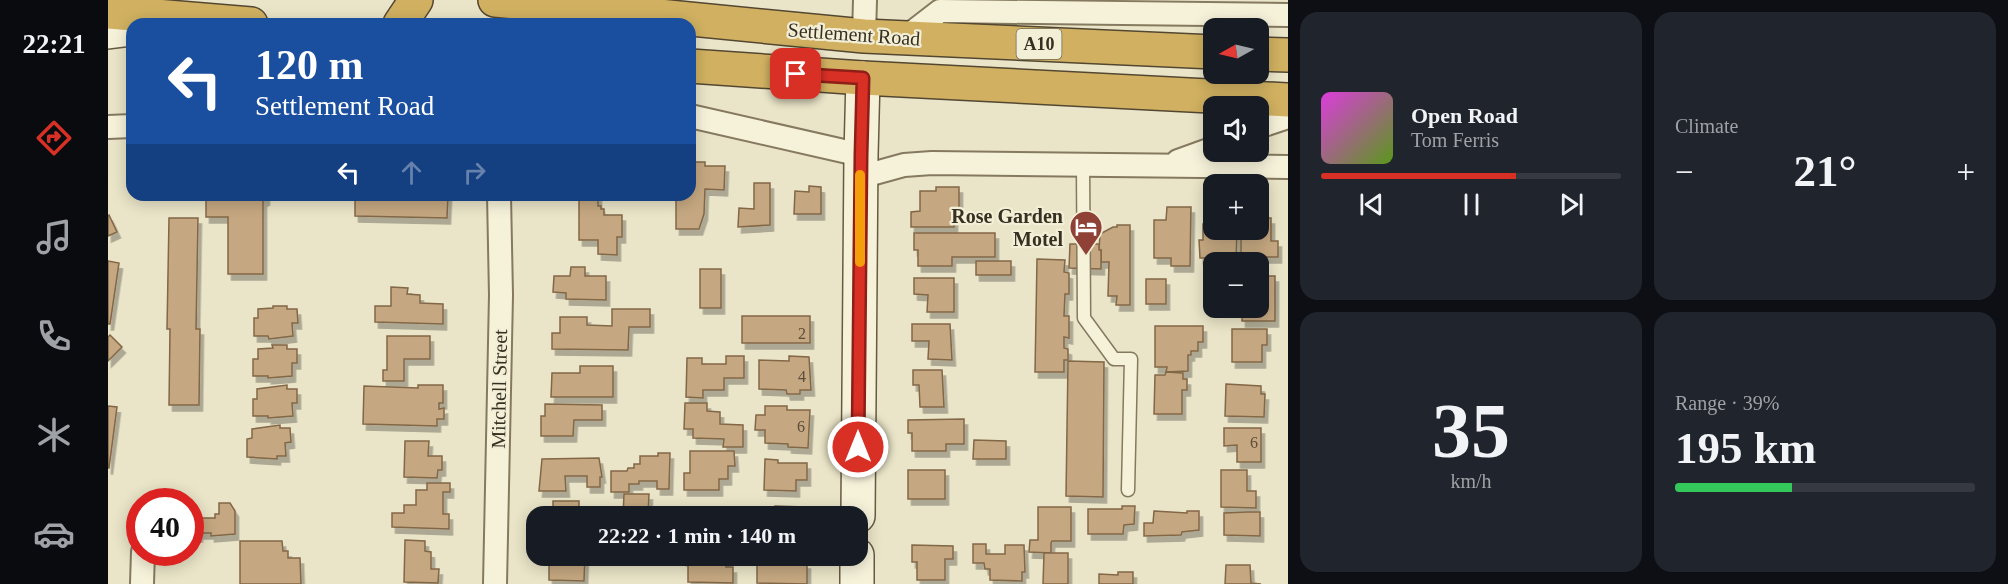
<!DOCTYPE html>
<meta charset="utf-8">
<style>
:root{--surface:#171b24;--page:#20242c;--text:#f1f3f6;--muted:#9ea1a6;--line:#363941;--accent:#d93025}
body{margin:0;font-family:Georgia,serif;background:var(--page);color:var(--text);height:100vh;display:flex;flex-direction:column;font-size:22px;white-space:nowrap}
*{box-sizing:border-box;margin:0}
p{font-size:20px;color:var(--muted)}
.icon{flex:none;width:33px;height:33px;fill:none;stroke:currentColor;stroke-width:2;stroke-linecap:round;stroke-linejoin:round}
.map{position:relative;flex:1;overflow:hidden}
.details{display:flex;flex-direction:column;gap:12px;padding:12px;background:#0d0f14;width:720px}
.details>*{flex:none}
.banner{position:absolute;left:18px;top:18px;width:570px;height:183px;border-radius:18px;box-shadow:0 3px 15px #0003;background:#1a4fa0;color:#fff;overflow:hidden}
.needle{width:39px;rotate:262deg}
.fabs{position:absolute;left:1095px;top:18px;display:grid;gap:12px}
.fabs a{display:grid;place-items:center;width:66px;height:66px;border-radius:12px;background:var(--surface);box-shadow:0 3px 15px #0003;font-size:30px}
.speed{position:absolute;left:18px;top:488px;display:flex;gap:12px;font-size:30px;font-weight:700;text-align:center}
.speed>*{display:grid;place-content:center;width:78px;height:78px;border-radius:50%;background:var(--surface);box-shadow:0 3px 15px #0003;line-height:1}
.speed .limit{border:9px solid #d22;background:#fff;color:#111}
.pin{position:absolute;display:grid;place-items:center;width:51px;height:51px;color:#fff;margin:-26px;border-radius:12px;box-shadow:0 3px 9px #0006}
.me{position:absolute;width:66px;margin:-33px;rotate:0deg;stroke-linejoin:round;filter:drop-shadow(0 0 4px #0008)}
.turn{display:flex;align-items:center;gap:21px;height:126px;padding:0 30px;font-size:27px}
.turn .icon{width:78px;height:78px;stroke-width:2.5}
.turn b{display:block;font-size:42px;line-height:51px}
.lanes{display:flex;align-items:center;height:57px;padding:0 30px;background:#0003;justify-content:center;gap:30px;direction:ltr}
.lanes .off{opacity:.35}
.big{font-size:45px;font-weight:700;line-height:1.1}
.details .tile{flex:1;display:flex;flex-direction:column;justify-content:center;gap:9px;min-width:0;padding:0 21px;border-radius:18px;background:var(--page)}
.details .dial{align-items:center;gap:0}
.dial b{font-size:78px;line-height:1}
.song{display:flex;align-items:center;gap:18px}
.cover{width:72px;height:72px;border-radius:9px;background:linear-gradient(135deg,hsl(300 70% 55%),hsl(90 70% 35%))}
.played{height:6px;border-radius:3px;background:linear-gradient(90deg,var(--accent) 65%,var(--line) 65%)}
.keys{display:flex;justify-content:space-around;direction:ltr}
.heat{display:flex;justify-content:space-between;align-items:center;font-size:33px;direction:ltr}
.charge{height:9px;border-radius:4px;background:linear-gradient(90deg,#34c759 39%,var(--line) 0)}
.details .tiles{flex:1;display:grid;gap:12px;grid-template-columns:repeat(2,1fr)}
.trip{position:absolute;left:418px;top:506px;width:342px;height:60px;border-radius:18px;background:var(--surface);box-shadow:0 3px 15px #0003;font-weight:700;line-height:60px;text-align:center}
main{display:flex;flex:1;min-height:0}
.menu{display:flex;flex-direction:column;width:108px;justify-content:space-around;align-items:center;background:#090b0e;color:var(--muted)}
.menu .icon{width:42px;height:42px}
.menu .on{color:var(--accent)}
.menu b{font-size:27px;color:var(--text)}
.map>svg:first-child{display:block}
.building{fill:#c5a881;stroke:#826747;stroke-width:1.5;filter:url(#shadow)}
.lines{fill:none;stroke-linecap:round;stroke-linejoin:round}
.lane-casing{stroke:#85795f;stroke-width:15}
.street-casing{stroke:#85795f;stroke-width:26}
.secondary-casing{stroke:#675a42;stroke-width:36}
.highway-casing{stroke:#534732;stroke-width:36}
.lane{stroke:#f6f2da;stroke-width:12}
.street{stroke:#f6f2da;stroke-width:22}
.secondary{stroke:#f6f2da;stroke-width:33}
.highway{stroke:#d1b161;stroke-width:33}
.route-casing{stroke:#8d1f18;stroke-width:15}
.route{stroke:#d93025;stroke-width:10}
.slow{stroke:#f59e0b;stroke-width:10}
.labels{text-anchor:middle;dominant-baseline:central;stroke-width:4.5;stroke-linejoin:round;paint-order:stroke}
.number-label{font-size:16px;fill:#5a4d39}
.shield{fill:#f3efd7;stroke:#6f6958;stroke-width:1.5}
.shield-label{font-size:18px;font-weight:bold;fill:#372f21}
.street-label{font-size:20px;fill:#372f21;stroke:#f3efd7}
.poi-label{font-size:20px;font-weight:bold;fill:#372f21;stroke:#f3efd7;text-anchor:end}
</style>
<main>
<nav class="menu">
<b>22:21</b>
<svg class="icon on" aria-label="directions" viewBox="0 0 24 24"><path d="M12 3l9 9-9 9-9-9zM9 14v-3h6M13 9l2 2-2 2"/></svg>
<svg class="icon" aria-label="music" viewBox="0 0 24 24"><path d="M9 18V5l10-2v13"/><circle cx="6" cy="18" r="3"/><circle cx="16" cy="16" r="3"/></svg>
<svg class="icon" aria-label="phone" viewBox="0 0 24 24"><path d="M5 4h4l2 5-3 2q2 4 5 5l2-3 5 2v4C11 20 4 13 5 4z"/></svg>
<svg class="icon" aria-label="climate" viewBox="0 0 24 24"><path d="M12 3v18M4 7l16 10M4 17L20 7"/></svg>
<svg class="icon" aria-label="car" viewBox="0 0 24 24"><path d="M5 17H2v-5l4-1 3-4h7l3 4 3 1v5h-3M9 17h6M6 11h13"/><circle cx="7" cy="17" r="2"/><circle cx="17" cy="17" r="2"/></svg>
</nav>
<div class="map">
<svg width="1180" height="584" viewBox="0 0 1180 584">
<defs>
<filter id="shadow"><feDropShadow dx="3.5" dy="6" stdDeviation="0" flood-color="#0004"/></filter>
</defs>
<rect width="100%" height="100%" fill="#eae5c8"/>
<g class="building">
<polygon points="583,162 597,162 597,166 617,166 616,190 597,189 596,214 591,229 568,229 568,195 582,195"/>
<polygon points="646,183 662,183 662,225 630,227 631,208 646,209"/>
<polygon points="701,186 713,187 713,214 686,214 687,191 701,192"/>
<polygon points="828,187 851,187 851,209 846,209 846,227 803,227 803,212 812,211 812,191 828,191"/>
<polygon points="98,195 158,195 158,199 155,201 155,274 120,274 120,217 98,217"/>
<polygon points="247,195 340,195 339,218 247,216"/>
<polygon points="471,195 490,195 490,206 493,206 493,209 496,209 496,215 514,215 514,237 509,237 509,255 490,254 490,240 471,240"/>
<polygon points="1059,207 1083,207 1082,266 1063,266 1063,258 1046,258 1046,220 1058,220"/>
<polygon points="1150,207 1154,207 1154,218 1163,218 1163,241 1170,241 1170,257 1133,257 1133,230 1150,230"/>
<polygon points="1,215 9,232 0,236 0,216"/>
<polygon points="61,218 90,218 88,329 92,329 91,405 61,405 62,329 59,329"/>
<polygon points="1095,224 1106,224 1106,230 1129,230 1128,262 1111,262 1111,258 1092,258 1091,240 1095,240"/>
<polygon points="1009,225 1022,225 1022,305 1008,305 1009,296 1000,296 1001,262 993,262 993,250 991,250 992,234 1005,227 1009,227"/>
<polygon points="806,233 887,233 887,257 844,257 844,266 810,266 810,250 806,250"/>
<polygon points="962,244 991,244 991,250 993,250 993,269 961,268"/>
<polygon points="929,259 957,260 956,272 961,273 961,294 957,294 956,316 961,316 961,338 956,337 956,348 960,349 960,360 956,360 956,372 927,372"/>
<polygon points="0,261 11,263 2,324 0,324"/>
<rect x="868" y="261" width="35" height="14"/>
<polygon points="463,267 477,267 477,276 498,276 498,300 458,299 458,293 445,292 446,276 462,276"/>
<rect x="592" y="269" width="21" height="39"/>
<polygon points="1150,276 1167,276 1167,321 1134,321 1134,308 1150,308"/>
<polygon points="806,278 846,278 846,312 819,312 820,295 806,294"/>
<rect x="1038" y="279" width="20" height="25"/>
<polygon points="283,287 300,288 299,294 312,295 312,303 335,304 335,324 267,322 267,306 283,306"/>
<polygon points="165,306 179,306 179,309 189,309 190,323 184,323 185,336 161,339 160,336 146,336 146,318 150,318 150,309 165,308"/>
<polygon points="504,309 542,309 542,327 521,327 520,350 444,349 444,333 452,333 452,317 479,317 479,325 504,326"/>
<rect x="634" y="316" width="68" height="27"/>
<polygon points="804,324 842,324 844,360 820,359 821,341 804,341"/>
<polygon points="1047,326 1095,326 1095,342 1090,342 1090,351 1083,351 1083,355 1080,355 1080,371 1058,372 1059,367 1047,367"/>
<polygon points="1124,329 1159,329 1159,345 1154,345 1154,362 1124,362"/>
<polygon points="2,335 14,347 0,361 0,337"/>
<polygon points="279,336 322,336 322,359 296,359 296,381 275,381 275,370 279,370"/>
<polygon points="164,345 179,345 179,349 189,349 189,363 184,363 184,376 160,378 160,376 145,376 145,359 150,359 150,349 165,348"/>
<polygon points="618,356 636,356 636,378 616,378 616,390 595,390 595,398 578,397 579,358 594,358 594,364 618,364"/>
<polygon points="681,356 701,357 703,390 692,390 692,394 679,394 678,390 651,389 651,360 681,361"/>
<polygon points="960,361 996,362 995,497 958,496"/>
<polygon points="472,366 505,366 505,397 443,397 444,373 472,373"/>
<polygon points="805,370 834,370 836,407 812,407 811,385 805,385"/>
<polygon points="1058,372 1075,373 1075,379 1079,379 1079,390 1074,390 1074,414 1046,414 1047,375 1057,375"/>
<polygon points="1118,384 1153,386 1153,394 1157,394 1156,417 1117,416"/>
<polygon points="179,385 179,389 189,389 189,403 184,403 185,416 160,418 160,416 145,416 145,399 149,399 149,389"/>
<polygon points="310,385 335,385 335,403 331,403 331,409 336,408 336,419 329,419 329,426 255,424 256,386 310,388"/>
<polygon points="577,403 599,403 599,411 612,412 612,424 635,425 635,447 615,447 616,439 585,438 585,429 576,429"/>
<polygon points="437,404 494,405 494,420 466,420 465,436 433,436 433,416 437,416"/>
<polygon points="0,406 9,407 1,468 0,468"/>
<polygon points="657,406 679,406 679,410 702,410 700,448 680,447 680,444 657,443 657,430 647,430 648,415 657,415"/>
<polygon points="856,419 856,444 838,444 838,451 804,451 804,433 800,433 800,420"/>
<polygon points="172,425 172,428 182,428 183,442 177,443 178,456 169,456 169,459 139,457 139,439 144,438 144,429"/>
<polygon points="1116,428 1153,428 1153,462 1129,462 1129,445 1116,446"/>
<polygon points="866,440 898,441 898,459 865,459"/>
<polygon points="297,441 321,441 320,456 334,456 334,470 330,470 329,478 296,477"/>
<polygon points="582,451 626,451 627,466 620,466 620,479 611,479 611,490 576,490 576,473 582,473"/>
<polygon points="550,453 562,453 561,489 549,489 549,481 531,481 531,484 521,484 521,492 503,492 503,471 519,471 520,468 526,468 526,464 532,464 532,456 550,456"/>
<polygon points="491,458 494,477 492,477 492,487 479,487 479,476 457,476 458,491 431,491 434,459"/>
<polygon points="657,459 670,460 670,463 699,463 699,480 688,480 688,491 656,490"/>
<rect x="800" y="470" width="37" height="29"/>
<polygon points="1113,470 1139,470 1139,491 1148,491 1148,508 1113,507"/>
<polygon points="319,483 342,483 342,492 335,492 335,514 341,514 341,529 284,527 284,513 296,513 296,505 308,505 308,490 319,490"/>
<polygon points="516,494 541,494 540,516 515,516"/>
<rect x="445" y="501" width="26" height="15"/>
<polygon points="111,503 122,503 127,511 127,534 103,536 103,533 91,533 91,536 88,536 88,518 107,518 107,514 111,514"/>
<polygon points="667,506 696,507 695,516 667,516"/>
<polygon points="1014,506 1027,506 1026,524 1016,525 1015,534 980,534 980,509 1014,509"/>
<polygon points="930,507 963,507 963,541 944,541 943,543 943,553 921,552 922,540 930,540"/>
<rect x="576" y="510" width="27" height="6"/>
<polygon points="1046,511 1079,513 1079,511 1091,511 1091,530 1074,532 1073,535 1036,536 1036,523 1045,523"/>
<polygon points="1139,512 1152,512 1152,536 1116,535 1116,513"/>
<polygon points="297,540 317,541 317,551 323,552 323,569 331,569 330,583 296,582"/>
<polygon points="132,541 174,541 175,551 180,551 180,558 192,558 193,584 132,584"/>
<polygon points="865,544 878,544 878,554 897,554 897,545 916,545 917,572 914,572 914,581 882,580 882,569 877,569 876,563 865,563"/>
<polygon points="804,545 845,546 845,559 837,559 837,580 809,580 809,562 804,562"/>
<polygon points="936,553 960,553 960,584 935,584"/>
<polygon points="450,555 477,555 476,581 441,580 441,565 449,564"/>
<polygon points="575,555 618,555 618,567 625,567 625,583 580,582 580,560 575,560"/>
<polygon points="663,555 678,555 678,563 699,563 699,584 649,583 649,563 663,563"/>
<polygon points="1118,565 1142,565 1143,583 1153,584 1117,584"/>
<polygon points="1010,572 1025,572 1025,584 991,584 991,574 1010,575"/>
</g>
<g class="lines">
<defs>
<polyline id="lane" points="975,164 976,318 1006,359 1023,359 1020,490"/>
<g id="street">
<polyline points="756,36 757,0"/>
<polyline points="797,38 832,11 1180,15"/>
<polyline points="582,116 753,155"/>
<polyline points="0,127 24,126"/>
<polyline points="1150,127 1180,117"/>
<polyline points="1070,161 1106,148"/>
<polyline points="752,172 767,173 796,165 824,163 1180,167"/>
<polyline points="34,584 35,552"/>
<polyline points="387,584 393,295 391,195"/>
</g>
<g id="secondary">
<polyline points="0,32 24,29"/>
<polyline points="750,516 753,155 755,78"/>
<polyline points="749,584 749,555"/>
</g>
<g id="highway">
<polyline points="387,0 756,36 1106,52"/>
<polyline points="0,12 143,24"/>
<polyline points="292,24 308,0"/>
<polyline points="1150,54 1180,55"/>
<polyline points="582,66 755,78 1180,100"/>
</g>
</defs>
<use href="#lane" class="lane-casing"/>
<use href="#street" class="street-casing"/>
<use href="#secondary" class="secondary-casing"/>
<use href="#highway" class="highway-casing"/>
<use href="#lane" class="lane"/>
<use href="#street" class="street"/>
<use href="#secondary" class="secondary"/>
<use href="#highway" class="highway"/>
</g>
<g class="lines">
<defs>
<polyline id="route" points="688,74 755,78 753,155 750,447"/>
</defs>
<use href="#route" class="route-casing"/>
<use href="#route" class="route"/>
<polyline class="slow" points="752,262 752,175"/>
</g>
<defs>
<symbol id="hotel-pin" viewBox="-11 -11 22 30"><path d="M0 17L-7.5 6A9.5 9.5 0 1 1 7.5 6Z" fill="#8e4134" stroke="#f3efd7"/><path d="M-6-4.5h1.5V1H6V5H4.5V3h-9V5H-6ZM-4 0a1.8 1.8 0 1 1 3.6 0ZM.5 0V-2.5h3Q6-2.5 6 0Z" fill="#fff"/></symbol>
</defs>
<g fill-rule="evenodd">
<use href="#hotel-pin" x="959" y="208" width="38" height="52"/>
</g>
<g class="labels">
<g class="number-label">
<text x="694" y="333">2</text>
<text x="694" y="376">4</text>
<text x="693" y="426">6</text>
<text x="1146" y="442">6</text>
</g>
<rect class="shield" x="908.5" y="29" width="45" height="30" rx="4.5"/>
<g class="shield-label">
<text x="931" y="44">A10</text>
</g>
<g class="street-label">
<text transform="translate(746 34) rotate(4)">Settlement Road</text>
<text transform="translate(391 389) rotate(-89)">Mitchell Street</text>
</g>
<g class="poi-label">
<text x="955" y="216">Rose Garden<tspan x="955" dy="23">Motel</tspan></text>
</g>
</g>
</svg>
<div class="fabs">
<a><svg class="needle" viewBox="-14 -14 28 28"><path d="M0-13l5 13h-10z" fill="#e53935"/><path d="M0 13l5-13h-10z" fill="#9ea1a6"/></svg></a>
<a><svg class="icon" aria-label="sound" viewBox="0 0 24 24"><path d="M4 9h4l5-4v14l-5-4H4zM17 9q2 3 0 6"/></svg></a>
<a>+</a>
<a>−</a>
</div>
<div class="speed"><div class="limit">40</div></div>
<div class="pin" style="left:688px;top:74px;background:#d93025"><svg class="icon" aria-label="arrive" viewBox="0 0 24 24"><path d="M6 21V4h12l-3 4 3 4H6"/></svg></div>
<svg class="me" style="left:750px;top:447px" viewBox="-20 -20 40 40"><circle r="17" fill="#d93025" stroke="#fff" stroke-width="3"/><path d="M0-11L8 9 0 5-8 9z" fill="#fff"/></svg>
<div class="trip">22:22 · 1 min · 140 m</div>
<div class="banner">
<div class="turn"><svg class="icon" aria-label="left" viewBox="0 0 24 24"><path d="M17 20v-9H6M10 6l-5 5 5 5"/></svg><div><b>120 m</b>Settlement Road</div></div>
<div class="lanes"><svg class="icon" aria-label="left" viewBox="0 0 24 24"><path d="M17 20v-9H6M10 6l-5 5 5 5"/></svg><svg class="icon off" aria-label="ahead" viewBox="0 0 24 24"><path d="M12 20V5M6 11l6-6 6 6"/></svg><svg class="icon off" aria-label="right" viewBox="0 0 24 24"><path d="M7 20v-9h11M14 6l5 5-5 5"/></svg></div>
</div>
</div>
<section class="details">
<div class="tiles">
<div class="tile">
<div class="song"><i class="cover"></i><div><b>Open Road</b><p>Tom Ferris</p></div></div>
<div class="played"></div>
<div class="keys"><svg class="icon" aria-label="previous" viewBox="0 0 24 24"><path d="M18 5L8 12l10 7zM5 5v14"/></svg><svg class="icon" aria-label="pause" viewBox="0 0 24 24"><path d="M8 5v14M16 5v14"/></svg><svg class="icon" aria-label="next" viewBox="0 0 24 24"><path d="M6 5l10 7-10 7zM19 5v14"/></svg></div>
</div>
<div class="tile"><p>Climate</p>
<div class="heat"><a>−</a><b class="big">21°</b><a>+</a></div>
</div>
<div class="tile dial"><b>35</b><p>km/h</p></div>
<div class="tile"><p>Range · 39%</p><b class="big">195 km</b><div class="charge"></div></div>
</div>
</section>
</main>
